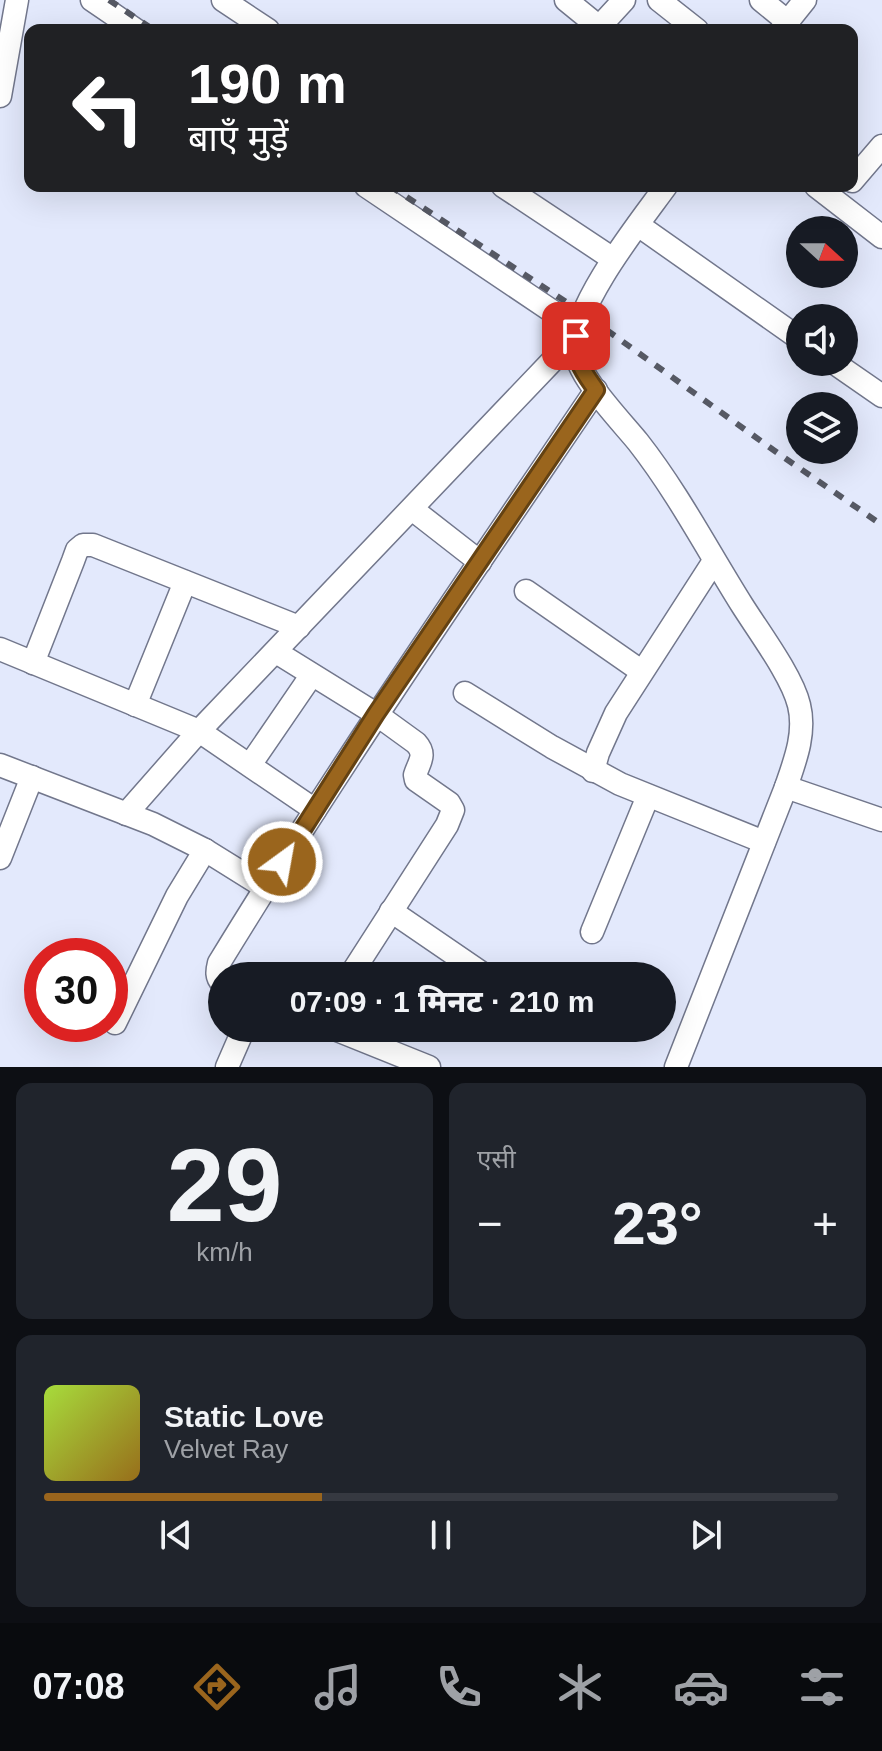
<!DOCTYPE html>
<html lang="hi">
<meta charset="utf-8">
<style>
:root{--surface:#171b24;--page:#20242c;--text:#f1f3f6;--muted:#9ea1a6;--line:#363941;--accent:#9a651d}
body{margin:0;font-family:Arial,"Noto Sans Devanagari",sans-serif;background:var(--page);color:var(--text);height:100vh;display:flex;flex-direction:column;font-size:30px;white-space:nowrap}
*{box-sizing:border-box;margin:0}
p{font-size:26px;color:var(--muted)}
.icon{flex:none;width:44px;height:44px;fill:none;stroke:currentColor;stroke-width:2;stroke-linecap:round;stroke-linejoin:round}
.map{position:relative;height:1067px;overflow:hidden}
.side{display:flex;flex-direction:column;gap:16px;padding:16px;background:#0d0f14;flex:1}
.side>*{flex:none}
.banner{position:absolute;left:24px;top:24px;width:834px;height:168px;border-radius:16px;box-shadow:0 8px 32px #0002;background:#202124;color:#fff;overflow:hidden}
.needle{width:52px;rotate:111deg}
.fabs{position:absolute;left:786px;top:216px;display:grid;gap:16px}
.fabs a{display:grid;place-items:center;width:72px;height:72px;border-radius:50%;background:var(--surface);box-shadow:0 8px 32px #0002;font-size:40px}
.speed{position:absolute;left:24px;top:938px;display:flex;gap:16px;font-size:40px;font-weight:700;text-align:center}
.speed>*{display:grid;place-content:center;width:104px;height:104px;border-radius:50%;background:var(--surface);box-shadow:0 8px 32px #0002;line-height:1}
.speed .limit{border:12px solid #d22;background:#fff;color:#111}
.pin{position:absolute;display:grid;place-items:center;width:68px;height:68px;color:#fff;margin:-34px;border-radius:16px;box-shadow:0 4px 12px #0006}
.me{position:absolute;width:88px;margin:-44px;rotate:32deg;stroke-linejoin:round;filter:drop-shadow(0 0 6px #0008)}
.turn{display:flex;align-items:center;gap:28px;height:168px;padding:0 32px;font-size:36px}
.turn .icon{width:104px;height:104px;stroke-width:2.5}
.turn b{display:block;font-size:56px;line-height:68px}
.big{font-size:60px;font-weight:800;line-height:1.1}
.side .widget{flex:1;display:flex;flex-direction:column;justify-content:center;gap:12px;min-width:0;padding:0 28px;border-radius:16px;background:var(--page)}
.side .dial{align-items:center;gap:0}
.dial b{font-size:104px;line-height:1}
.song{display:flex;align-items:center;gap:24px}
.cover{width:96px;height:96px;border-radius:12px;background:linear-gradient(135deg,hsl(80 70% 55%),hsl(40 70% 35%))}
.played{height:8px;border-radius:4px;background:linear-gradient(90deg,var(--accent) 35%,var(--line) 35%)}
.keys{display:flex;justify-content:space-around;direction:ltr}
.heat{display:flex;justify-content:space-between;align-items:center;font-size:44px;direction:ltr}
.side .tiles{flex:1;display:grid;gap:16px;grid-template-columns:1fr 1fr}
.widget:last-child{grid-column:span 2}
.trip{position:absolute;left:208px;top:962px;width:468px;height:80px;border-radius:40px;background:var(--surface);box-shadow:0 8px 32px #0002;font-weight:800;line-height:80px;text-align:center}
.tabs{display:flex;height:128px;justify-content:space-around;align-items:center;background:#090b0e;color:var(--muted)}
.tabs .icon{width:56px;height:56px}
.tabs .on{color:var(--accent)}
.tabs b{font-size:36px;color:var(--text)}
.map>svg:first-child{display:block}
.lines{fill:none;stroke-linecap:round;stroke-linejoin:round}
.street-casing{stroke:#72778c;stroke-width:25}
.street{stroke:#fff;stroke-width:22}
.rail{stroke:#565964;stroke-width:6;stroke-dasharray:10 10;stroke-linecap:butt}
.route-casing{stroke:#644213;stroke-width:20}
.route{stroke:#9a651d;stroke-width:14}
</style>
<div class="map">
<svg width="882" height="1067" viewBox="0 0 882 1067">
<rect width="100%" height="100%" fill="#e3e9fc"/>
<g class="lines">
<defs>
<g id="street">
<polyline points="92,0 136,30"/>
<polyline points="223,0 268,30"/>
<polyline points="566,0 593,22 602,24 624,0"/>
<polyline points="659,0 697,30"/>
<polyline points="761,0 788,22"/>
<polyline points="781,30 805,0"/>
<polyline points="0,96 17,0"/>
<polyline points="852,181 882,146"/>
<polyline points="366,186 577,328"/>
<polyline points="503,186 613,259"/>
<path d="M666,186C640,222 574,304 575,348C575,374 621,421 638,442C678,493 708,551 742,605C759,632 792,676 799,705C806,733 795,761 786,787L676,1067"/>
<polyline points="816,186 882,237"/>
<polyline points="638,225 800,339"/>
<polyline points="833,362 882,396"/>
<polyline points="412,509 480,562"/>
<polyline points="526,591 641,671"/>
<polyline points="0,649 199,731 315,810"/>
<path d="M276,652L376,714L416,743C427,755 419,762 415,775L416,780L449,803L453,810L447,825L350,976"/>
<polyline points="33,663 73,561 77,550 83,545 93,545 299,627"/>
<polyline points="465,693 552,747 620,784 764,842"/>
<polyline points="135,705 185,582"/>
<polyline points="0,765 153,824 205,850 266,888"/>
<polyline points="250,765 311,676"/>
<polyline points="593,771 598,753 616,713 714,561"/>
<polyline points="786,787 882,820"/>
<polyline points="126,814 199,731 576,336"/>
<polyline points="0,858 32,777"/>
<polyline points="391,911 486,976"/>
<polyline points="592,932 648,796"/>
<path d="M222,983C216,977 217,971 219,963C338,768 468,579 596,390"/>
<polyline points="115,1023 177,896 205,850"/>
<polyline points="332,1028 429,1067"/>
<polyline points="227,1067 244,1028"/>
</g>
</defs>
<use href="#street" class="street-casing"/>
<use href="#street" class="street"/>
<g class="rail">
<polyline points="109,0 154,30"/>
<polyline points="390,186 583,313 779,454 882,525"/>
</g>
</g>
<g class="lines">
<defs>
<path id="route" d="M282,862L376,714L596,390C583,371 574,361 576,336"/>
</defs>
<use href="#route" class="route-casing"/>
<use href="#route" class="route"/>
</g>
</svg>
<div class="fabs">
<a><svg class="needle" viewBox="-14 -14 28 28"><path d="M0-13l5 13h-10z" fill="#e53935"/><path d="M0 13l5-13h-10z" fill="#9ea1a6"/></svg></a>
<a><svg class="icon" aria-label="sound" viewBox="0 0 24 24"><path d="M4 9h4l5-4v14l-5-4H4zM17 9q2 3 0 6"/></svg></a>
<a><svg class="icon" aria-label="layers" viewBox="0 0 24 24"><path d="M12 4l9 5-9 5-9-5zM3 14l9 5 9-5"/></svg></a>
</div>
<div class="speed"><div class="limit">30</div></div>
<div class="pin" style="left:576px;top:336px;background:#d93025"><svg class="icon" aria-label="arrive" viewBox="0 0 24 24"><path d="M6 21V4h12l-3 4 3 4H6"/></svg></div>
<svg class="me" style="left:282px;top:862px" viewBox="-20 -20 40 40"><circle r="17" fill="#9a651d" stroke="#fff" stroke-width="3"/><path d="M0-11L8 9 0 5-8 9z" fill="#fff"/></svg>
<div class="trip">07:09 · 1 मिनट · 210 m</div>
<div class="banner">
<div class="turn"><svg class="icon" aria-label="left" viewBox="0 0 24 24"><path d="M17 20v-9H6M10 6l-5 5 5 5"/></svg><div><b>190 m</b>बाएँ मुड़ें</div></div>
</div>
</div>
<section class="side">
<div class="tiles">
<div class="widget dial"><b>29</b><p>km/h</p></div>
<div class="widget"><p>एसी</p>
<div class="heat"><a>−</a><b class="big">23°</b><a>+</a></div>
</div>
<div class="widget">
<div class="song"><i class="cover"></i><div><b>Static Love</b><p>Velvet Ray</p></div></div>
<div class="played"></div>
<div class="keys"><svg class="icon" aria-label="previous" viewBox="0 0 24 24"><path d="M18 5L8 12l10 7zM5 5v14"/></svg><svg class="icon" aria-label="pause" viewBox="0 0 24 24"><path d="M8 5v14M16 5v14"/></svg><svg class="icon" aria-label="next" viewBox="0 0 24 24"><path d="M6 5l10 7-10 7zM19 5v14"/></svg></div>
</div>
</div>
</section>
<nav class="tabs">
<b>07:08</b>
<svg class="icon on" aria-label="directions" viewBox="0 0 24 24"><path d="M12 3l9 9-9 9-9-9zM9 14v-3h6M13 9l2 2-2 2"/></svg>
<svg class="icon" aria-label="music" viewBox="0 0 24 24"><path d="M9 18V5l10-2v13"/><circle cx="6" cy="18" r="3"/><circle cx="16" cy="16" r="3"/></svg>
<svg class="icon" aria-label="phone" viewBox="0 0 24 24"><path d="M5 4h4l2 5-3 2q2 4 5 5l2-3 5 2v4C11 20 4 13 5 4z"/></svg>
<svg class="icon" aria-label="climate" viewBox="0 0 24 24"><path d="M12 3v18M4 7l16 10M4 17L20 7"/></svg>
<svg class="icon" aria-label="car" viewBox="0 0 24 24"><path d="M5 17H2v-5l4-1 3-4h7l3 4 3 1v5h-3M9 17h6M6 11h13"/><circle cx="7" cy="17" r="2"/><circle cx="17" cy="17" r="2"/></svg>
<svg class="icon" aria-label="filters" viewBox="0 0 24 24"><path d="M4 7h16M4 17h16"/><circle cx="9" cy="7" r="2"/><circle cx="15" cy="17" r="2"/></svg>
</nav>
